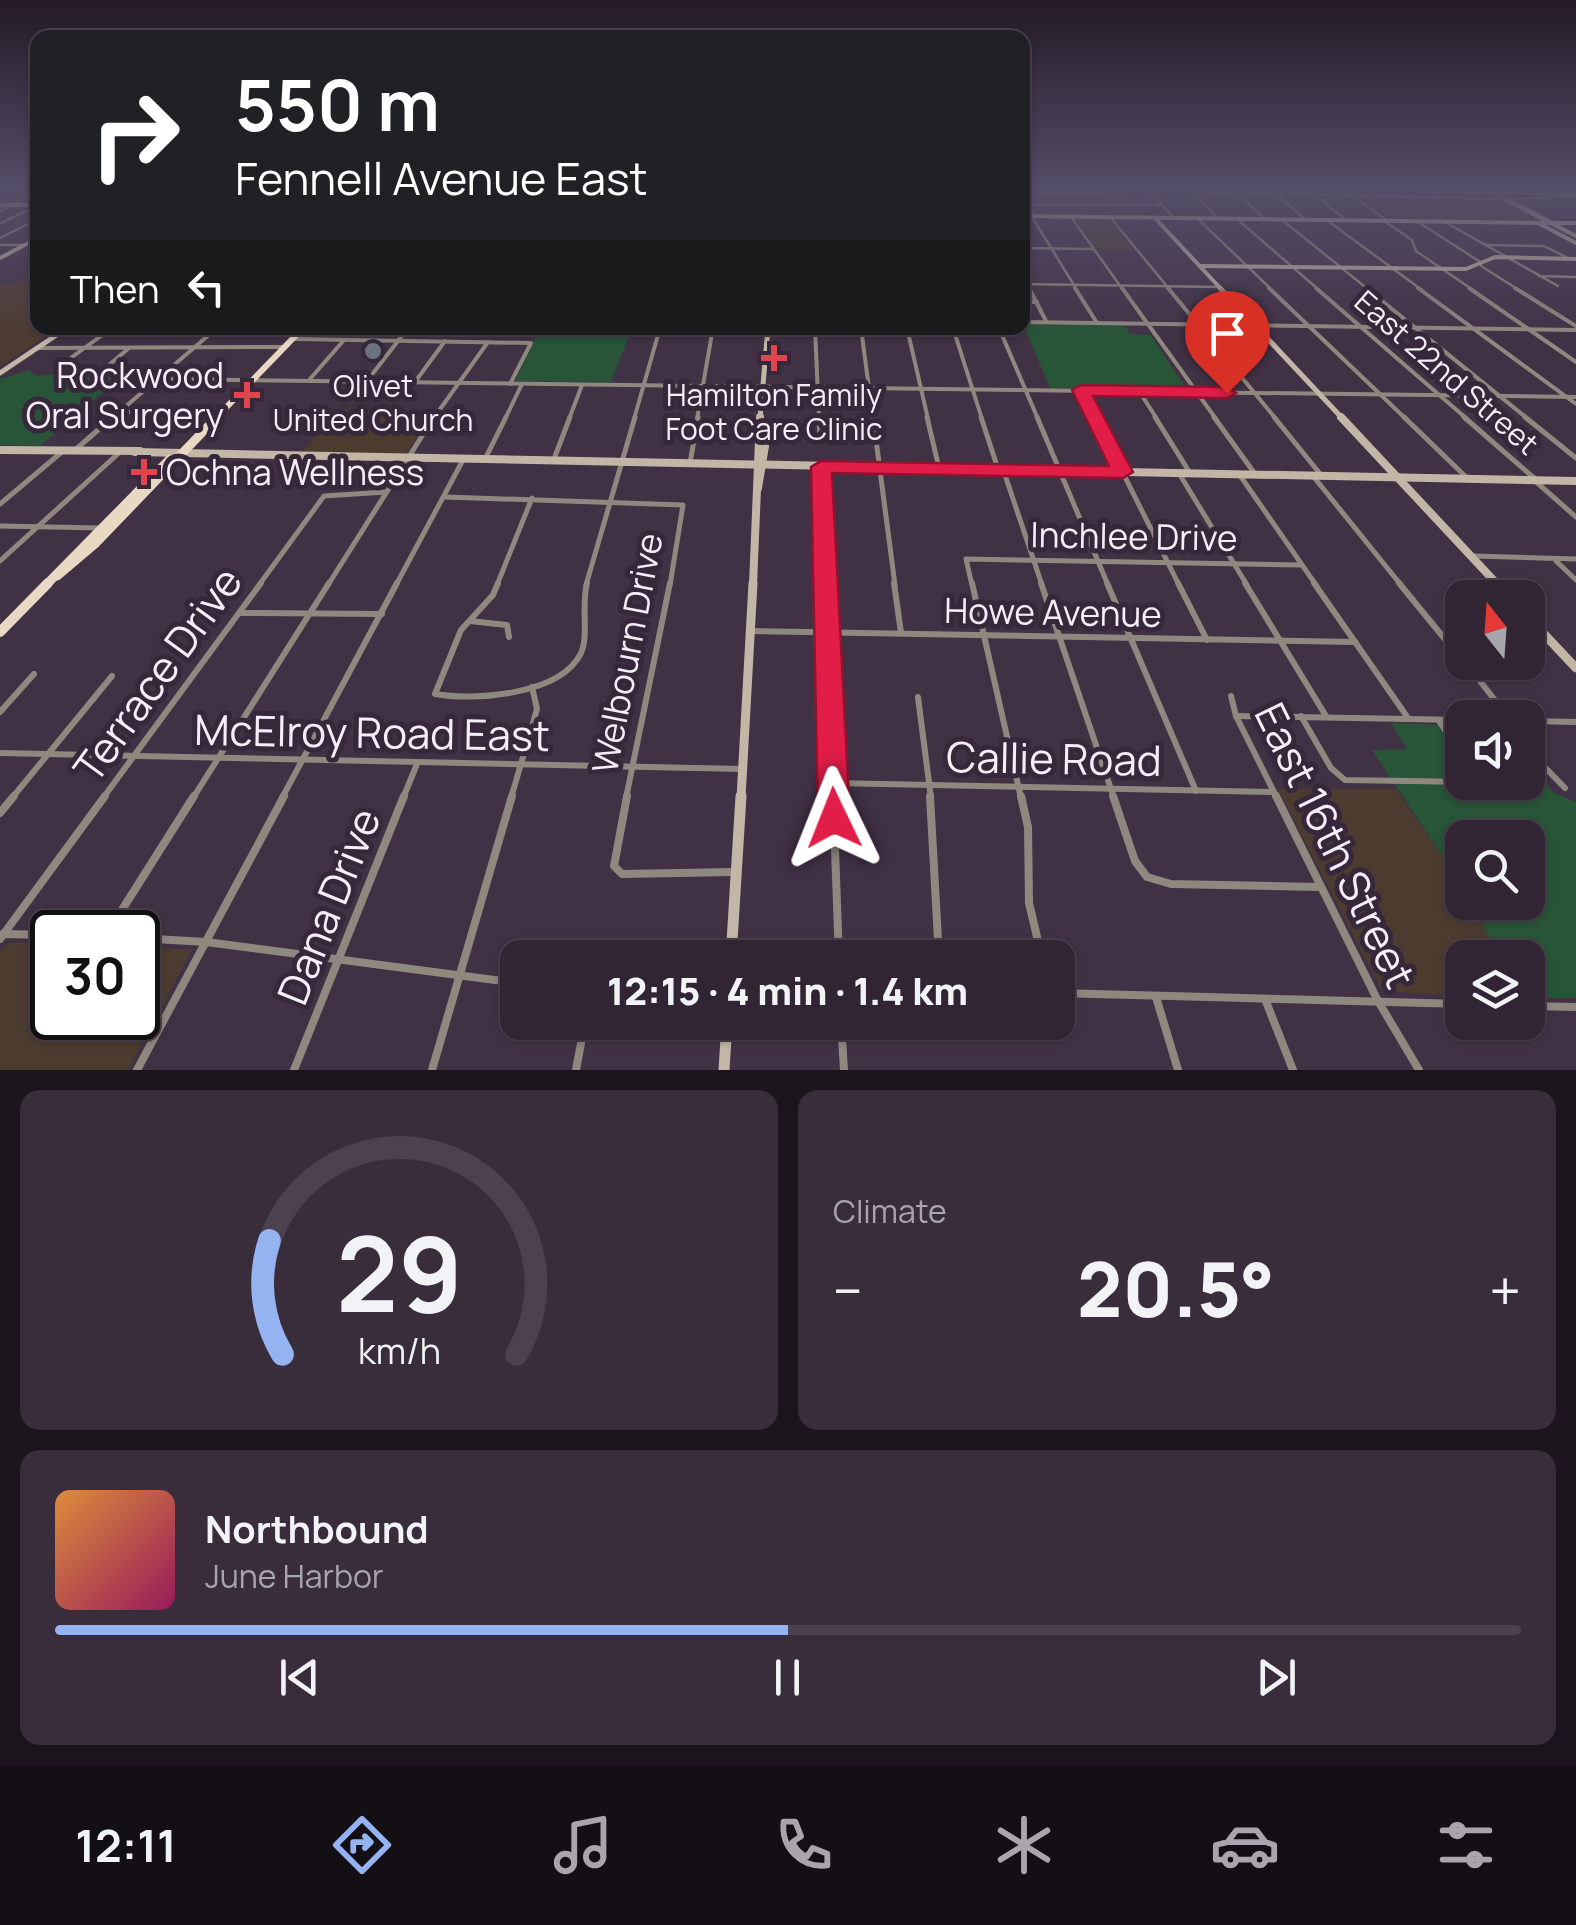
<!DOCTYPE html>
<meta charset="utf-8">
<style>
:root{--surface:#312534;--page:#392d3c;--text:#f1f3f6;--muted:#a8a5ac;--line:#4c424f;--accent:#95b2f1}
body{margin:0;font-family:Manrope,sans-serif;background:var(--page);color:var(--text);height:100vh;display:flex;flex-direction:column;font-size:38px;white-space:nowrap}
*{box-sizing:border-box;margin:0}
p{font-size:32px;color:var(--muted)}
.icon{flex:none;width:55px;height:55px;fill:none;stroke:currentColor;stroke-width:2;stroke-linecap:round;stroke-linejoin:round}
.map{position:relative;height:1070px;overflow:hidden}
.sheet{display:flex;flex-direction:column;gap:20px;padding:20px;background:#1b141d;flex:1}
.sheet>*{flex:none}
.top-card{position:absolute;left:30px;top:30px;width:1000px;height:305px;border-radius:20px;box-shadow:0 2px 8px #0004,0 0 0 2px var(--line);background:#202124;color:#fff;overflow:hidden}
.needle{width:65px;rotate:343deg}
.buttons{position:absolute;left:1445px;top:580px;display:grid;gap:20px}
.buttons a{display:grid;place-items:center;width:100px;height:100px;border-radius:20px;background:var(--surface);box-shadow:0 2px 8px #0004,0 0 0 2px var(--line);font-size:50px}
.speed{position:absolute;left:30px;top:910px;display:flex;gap:20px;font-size:50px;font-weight:700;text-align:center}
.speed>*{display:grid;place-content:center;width:130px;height:130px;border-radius:50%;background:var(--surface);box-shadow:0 2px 8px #0004,0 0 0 2px var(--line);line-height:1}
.speed .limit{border:5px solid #111;border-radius:15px;background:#fff;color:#111}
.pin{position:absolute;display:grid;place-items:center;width:85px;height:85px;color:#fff;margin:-102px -42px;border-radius:50% 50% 50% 0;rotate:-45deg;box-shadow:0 0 10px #0007}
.pin .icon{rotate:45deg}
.me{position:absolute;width:110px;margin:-55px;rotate:358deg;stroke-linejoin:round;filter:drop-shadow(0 0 8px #0008)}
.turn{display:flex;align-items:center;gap:35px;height:210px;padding:0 40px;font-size:45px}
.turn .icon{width:130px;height:130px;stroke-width:2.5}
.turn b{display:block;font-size:70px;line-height:85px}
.then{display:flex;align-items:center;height:95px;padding:0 40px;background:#0003;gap:20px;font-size:38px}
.big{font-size:75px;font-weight:800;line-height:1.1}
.sheet .widget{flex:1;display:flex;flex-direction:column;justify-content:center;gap:15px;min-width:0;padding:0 35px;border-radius:20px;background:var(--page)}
.sheet .dial{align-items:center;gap:0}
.dial svg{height:260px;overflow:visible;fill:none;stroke:var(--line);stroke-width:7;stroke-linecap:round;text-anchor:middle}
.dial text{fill:var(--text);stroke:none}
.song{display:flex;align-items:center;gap:30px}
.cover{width:120px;height:120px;border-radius:15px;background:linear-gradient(135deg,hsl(30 70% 55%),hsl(330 70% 35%))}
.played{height:10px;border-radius:5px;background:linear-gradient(90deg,var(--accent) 50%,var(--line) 50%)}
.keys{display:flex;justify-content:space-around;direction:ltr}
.heat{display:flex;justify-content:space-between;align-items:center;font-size:55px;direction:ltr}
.sheet .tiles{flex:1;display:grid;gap:20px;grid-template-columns:1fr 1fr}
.widget:last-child{grid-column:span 2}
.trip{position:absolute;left:500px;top:940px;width:575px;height:100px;border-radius:20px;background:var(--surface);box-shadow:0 2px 8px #0004,0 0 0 2px var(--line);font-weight:800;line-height:100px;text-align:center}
.tab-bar{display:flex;height:160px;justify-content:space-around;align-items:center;background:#140f15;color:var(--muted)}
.tab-bar .icon{width:70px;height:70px}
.tab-bar .selected{color:var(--accent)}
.tab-bar b{font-size:45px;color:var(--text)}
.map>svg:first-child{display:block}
.education{fill:#4c3c30}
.medical{fill:#4d3b32}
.green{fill:#285438}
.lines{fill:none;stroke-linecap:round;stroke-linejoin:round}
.street-far4{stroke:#90887f;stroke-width:2.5}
.street-far3{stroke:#90887f;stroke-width:4}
.street-far2{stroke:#90887f;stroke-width:5}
.street-far1{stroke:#90887f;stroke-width:6}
.street{stroke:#90887f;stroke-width:8}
.secondary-far4{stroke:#c2b6a6;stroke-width:4}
.secondary-far3{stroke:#c2b6a6;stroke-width:5}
.secondary-far2{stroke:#c2b6a6;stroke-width:8}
.secondary-far1{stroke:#c2b6a6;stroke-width:9}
.secondary{stroke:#c2b6a6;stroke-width:11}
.primary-far2{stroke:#e9d8c4;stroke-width:6}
.primary-far1{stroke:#e9d8c4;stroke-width:9}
.primary{stroke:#e9d8c4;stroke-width:10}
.street-bridge{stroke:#90887f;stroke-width:2.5}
.secondary-bridge{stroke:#c2b6a6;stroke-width:4}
.route{fill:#e11d48;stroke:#92132f;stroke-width:2.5}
.worship-dot{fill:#6b7280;stroke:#36273a;stroke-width:4}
.health-dot{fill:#e0444e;stroke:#36273a;stroke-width:4}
.labels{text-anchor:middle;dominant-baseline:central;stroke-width:10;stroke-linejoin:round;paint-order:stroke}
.far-street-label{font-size:30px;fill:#f6edf9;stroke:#36273a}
.far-poi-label{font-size:30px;fill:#f6edf9;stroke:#36273a}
.poi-label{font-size:35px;fill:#f6edf9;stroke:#36273a;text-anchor:end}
.street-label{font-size:35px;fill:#f6edf9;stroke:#36273a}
.near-street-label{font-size:42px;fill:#f6edf9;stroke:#36273a}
</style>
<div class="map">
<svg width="1576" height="1070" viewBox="0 0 1576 1070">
<rect width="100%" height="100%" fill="#413145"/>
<g class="education">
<polygon points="1075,219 1108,219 1134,251 1098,250"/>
<polygon points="339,409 394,411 384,426 424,427 406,454 302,452"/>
<polygon points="1278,789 1396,789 1462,886 1462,902 1473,903 1488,924 1481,925 1502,957 1462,958 1462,996 1382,991"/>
<polygon points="9,942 52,944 52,1018 138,1018 138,947 192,950 128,1070 0,1070 0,951"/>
</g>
<g class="medical">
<polygon points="1359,196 1502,200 1542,221 1390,218"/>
<polygon points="37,279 38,328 58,328 0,367 0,285"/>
</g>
<g class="green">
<polygon points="1023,324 1124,325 1130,334 1151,335 1187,390 1050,388"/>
<polygon points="540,328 632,328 611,382 515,381"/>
<polygon points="29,370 37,376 82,370 81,378 121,377 40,446 0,445 0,379"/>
<polygon points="1391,723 1462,726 1462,782 1528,782 1528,761 1554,793 1576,802 1576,998 1530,998 1528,958 1502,957 1481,924 1487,923 1473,903 1528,902 1528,838 1462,838 1462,886 1372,750 1407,749"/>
</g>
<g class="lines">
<g class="street-far4">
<polyline points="0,190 37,191"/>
<polyline points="1192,192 1218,218"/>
<polyline points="1022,193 1171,191 1498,199"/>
<polyline points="1237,193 1265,219"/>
<polyline points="1152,195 1174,218"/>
<polyline points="1277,195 1305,219"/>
<polyline points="1352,195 1386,220"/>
<polyline points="1022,196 1035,217"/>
<polyline points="1316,196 1345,219"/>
<polyline points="1508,199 1576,196"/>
<polyline points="1512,200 1555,223"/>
<polyline points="1022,205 1162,205"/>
<polyline points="0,211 38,192"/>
<polyline points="1032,217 1077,290"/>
<polyline points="1071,217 1123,290"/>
<polyline points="1110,217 1170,290"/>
<polyline points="1197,218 1272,290"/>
<polyline points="1237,219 1319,290"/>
<polyline points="1281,219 1369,290"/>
<polyline points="1415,220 1482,263"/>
<polyline points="1328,221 1422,290"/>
<polyline points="1384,221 1412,240 1416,251 1473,290"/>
<polyline points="1445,222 1558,286"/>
<polyline points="0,224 38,205"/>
<polyline points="0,238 38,219"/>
<polyline points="0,245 25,245"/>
<polyline points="1486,245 1544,246 1570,259"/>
<polyline points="1022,248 1093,249"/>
<polyline points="1481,266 1519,290"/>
<polyline points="1022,274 1030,290"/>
<polyline points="1539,276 1576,277"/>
<polyline points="1022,284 1219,287"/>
</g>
<g class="street-far3">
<polyline points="1029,288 1046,321"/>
<polyline points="1075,288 1097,323"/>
<polyline points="1122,288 1216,419"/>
<polyline points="1168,288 1276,419"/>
<polyline points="1269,288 1406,419"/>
<polyline points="1316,288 1467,419"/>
<polyline points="1366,288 1528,419"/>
<polyline points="1418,288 1576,404"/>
<polyline points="1469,288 1576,362"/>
<polyline points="1515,288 1576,326"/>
<polyline points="1022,302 1037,302"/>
<polyline points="1022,322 1576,330"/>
<polyline points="815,328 819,419"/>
<polyline points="861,328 873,419"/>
<polyline points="907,328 928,419"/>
<polyline points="953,328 982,419"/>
<polyline points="999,328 1038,419"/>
<polyline points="295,339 531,343 510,384"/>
<polyline points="37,348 283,347"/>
<polyline points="61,365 112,328"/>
<polyline points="109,365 129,348"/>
<polyline points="159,379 1576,397"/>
<polyline points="310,379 344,340"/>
<polyline points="367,381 408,328"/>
<polyline points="415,382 445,341"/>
<polyline points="1081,390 1096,419"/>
<polyline points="1139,391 1157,419"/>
<polyline points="122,412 220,412"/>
<polyline points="111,419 217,328"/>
<polyline points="433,419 488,342"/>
<polyline points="505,419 522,384"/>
<polyline points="569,419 582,385"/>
<polyline points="634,419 660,328"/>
<polyline points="697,419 713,328"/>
</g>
<g class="street-far2">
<polyline points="819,417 820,439"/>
<polyline points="873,417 895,585"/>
<polyline points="927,417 939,468"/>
<polyline points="981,417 998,469"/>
<polyline points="1037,417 1108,585"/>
<polyline points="1095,417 1179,585"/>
<polyline points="1155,417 1190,473"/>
<polyline points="1214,417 1255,474"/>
<polyline points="1274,417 1321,475"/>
<polyline points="1404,417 1465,476"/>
<polyline points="1464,417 1534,478"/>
<polyline points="1525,417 1576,458"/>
<polyline points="75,450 113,417"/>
<polyline points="486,457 506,417"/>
<polyline points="554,459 570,417"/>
<polyline points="690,463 698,417"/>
<polyline points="821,467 825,585"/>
<polyline points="1003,469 1042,585"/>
<polyline points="1239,474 1316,585"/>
<polyline points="1180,475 1247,585"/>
<polyline points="1313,476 1401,585"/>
<polyline points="1534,480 1576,517"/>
<polyline points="445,497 683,505 670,585"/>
<polyline points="0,504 63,451"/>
<polyline points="0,526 101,528"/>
<polyline points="1474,556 1576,559"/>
<polyline points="0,561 120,452"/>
<polyline points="1556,561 1576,580"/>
<polyline points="259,585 324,496 386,492"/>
<polyline points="328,585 434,417"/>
<polyline points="396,585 463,460"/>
<polyline points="497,585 532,498"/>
<polyline points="586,585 635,417"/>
<polyline points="972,585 966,559 1301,565"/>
</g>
<g class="street-far1">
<path d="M498,583L493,595L461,630L435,694C474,701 561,695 581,653C589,636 581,605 587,583"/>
<polyline points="825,583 833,798"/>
<polyline points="894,583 901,633"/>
<polyline points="972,583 1021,798"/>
<polyline points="1041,583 1114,798"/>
<polyline points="1107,583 1196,791"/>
<polyline points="1178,583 1207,640"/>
<polyline points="1245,583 1326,716"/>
<polyline points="1314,583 1408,718"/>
<polyline points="1399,583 1462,660"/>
<polyline points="240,613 382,614"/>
<polyline points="470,621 507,625 509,637"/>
<polyline points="750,631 1355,642"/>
<polyline points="1465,662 1509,718"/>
<polyline points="1231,696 1236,716 1277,798"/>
<polyline points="918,697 931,798"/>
<polyline points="0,712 34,674"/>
<polyline points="1236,716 1462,720"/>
<polyline points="1301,716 1331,768 1345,780 1469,782"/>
<polyline points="1439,721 1462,755"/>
<polyline points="1528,721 1576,722"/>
<polyline points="1528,750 1565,788"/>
<polyline points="0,753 742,769"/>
<polyline points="832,783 1274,792"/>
<polyline points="12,798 112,676"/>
<polyline points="103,798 261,583"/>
<polyline points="193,798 329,583"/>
<polyline points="282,798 397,583"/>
<polyline points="403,798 417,764"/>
<polyline points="511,798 537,709 532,687"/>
<polyline points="626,798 670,583"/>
</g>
<g class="street">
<polyline points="627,796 614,866 622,874 734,872"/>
<polyline points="833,796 839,958"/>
<polyline points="930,796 939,958"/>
<polyline points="1021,796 1028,827 1029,903 1042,958"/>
<polyline points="1113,796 1135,861 1147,877 1171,884 1321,887"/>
<polyline points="1276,796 1378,1001 1419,1070"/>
<polyline points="0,813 14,796"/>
<polyline points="108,932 194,796"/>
<polyline points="3,934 52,935"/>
<polyline points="138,938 206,942 518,983"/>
<polyline points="0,939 105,796"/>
<polyline points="1058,993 1462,1004"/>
<polyline points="1156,997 1178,1070"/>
<polyline points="1265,999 1293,1070"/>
<polyline points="1528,1006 1576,1007"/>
<polyline points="841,1022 844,1070"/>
<polyline points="137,1070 284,796"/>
<polyline points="294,1070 404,796"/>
<polyline points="432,1070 512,796"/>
<polyline points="576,1070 585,1022"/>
</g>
<g class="secondary-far4">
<polyline points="1318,188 1576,194"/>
<polyline points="1500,197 1576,236"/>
<polyline points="0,205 38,205"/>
<polyline points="1022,216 1545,223"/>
<polyline points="1155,218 1222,290"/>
<polyline points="1553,223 1576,223"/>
<polyline points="1540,224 1576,243"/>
<polyline points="0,258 38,238"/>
<polyline points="1200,266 1466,269 1495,257 1576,259"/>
</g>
<g class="secondary-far3">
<polyline points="1220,288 1343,419"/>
<polyline points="0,373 67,328"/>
<polyline points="760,419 768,328"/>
</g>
<g class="secondary-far2">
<polyline points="1341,417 1498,585"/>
<polyline points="0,450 140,451"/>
<polyline points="135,452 1576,481"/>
<polyline points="758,488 765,446 761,441"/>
<polyline points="753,585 760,417"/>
</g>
<g class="secondary-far1">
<polyline points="1496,583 1510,598"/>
<polyline points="1528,617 1576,668"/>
<polyline points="741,798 753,583"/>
</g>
<g class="secondary">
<polyline points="731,958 741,796"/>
<polyline points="724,1070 727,1022"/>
</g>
<polyline class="primary-far2" points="215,419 303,328"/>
<g class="primary-far1">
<polyline points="57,576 96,543 217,417"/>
<polyline points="46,585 170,459"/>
</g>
<polyline class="primary" points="0,632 48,583"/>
<polyline class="street-bridge" points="1498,199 1508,199"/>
<polyline class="secondary-bridge" points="1545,223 1553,223"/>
</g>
<linearGradient id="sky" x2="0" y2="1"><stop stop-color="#241b26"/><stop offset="0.56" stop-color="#544e68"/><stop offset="1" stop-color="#544e68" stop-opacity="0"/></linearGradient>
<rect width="1576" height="338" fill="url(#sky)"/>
<polygon class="route" points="1081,385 1227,387 1236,393 1227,398 1093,396 1133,472 1123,478 832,473 850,818 845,828 834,832 822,828 818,818 811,467 821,461 1109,466 1072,390"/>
<circle class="worship-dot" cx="373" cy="351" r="10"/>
<g class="health-dot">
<path d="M769 343h10v10h10v10h-10v10h-10v-10h-10v-10h10z"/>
<path d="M242 380h10v10h10v10h-10v10h-10v-10h-10v-10h10z"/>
<path d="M139 457h10v10h10v10h-10v10h-10v-10h-10v-10h10z"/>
</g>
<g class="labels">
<g class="far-street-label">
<text transform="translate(1447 372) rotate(41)">East 22nd Street</text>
</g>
<g class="far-poi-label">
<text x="373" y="385">Olivet<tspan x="373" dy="34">United Church</tspan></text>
<text x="774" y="394">Hamilton Family<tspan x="774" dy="34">Foot Care Clinic</tspan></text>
</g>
<g class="poi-label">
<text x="224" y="375">Rockwood<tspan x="224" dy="40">Oral Surgery</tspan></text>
<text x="166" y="472" text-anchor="start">Ochna Wellness</text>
</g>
<g class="street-label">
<text transform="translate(1134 536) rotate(1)">Inchlee Drive</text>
<text transform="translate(1053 612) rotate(1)">Howe Avenue</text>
<text transform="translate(627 653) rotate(-79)">Welbourn Drive</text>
</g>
<g class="near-street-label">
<text transform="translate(157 674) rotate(-54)">Terrace Drive</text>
<text transform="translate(372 732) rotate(1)">McElroy Road East</text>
<text transform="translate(1054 758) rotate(1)">Callie Road</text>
<text transform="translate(1336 845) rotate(64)">East 16th Street</text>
<text transform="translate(328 906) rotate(-68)">Dana Drive</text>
</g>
</g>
</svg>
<div class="buttons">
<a><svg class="needle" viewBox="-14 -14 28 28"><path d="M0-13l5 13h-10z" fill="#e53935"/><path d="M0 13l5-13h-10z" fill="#a8a5ac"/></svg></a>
<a><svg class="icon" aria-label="sound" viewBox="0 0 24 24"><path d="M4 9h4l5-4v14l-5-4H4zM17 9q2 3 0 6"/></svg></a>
<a><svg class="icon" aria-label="search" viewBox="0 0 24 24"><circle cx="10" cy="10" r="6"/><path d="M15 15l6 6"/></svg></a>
<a><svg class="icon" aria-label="layers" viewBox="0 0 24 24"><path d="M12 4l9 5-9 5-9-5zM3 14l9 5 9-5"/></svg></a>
</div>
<div class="speed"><div class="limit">30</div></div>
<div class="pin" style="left:1227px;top:393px;background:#d93025"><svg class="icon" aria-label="arrive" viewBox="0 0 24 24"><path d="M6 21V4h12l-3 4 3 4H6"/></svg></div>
<svg class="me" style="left:834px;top:818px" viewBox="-20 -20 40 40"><path d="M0-17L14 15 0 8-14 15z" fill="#e11d48" stroke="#fff" stroke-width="4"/></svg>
<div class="trip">12:15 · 4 min · 1.4 km</div>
<div class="top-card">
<div class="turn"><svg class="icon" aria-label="right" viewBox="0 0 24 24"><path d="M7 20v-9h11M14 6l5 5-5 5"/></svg><div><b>550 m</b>Fennell Avenue East</div></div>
<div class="then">Then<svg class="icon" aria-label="left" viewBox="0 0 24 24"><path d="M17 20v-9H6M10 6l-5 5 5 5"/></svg></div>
</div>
</div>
<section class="sheet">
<div class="tiles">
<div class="widget dial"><svg viewBox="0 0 100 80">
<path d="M14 69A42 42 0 1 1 86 69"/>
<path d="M14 69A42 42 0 0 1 10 34" stroke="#95b2f1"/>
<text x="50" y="56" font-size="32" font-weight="700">29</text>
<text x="50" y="72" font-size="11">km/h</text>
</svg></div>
<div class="widget"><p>Climate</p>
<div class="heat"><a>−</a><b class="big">20.5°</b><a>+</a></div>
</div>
<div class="widget">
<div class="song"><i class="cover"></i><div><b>Northbound</b><p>June Harbor</p></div></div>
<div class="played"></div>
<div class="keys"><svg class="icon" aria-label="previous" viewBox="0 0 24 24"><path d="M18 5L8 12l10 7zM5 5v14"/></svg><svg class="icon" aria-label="pause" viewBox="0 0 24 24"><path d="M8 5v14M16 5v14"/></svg><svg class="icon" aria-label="next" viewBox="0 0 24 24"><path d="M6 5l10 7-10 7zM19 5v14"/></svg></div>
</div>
</div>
</section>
<nav class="tab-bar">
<b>12:11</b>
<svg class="icon selected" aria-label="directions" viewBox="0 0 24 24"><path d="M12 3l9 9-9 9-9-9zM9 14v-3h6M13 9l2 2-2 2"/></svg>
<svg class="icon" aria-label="music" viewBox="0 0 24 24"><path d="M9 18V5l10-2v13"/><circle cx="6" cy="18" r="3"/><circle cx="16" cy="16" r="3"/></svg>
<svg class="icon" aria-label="phone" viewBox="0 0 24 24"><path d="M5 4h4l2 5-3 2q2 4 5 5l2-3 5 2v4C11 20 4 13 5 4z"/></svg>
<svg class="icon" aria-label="climate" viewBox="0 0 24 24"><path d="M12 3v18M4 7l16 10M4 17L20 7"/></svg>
<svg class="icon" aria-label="car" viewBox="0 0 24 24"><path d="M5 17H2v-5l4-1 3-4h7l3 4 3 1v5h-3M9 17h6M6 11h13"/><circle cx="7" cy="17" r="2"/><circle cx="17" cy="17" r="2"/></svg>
<svg class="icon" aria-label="filters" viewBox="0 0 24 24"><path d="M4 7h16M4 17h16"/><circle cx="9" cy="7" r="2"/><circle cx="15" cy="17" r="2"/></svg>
</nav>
